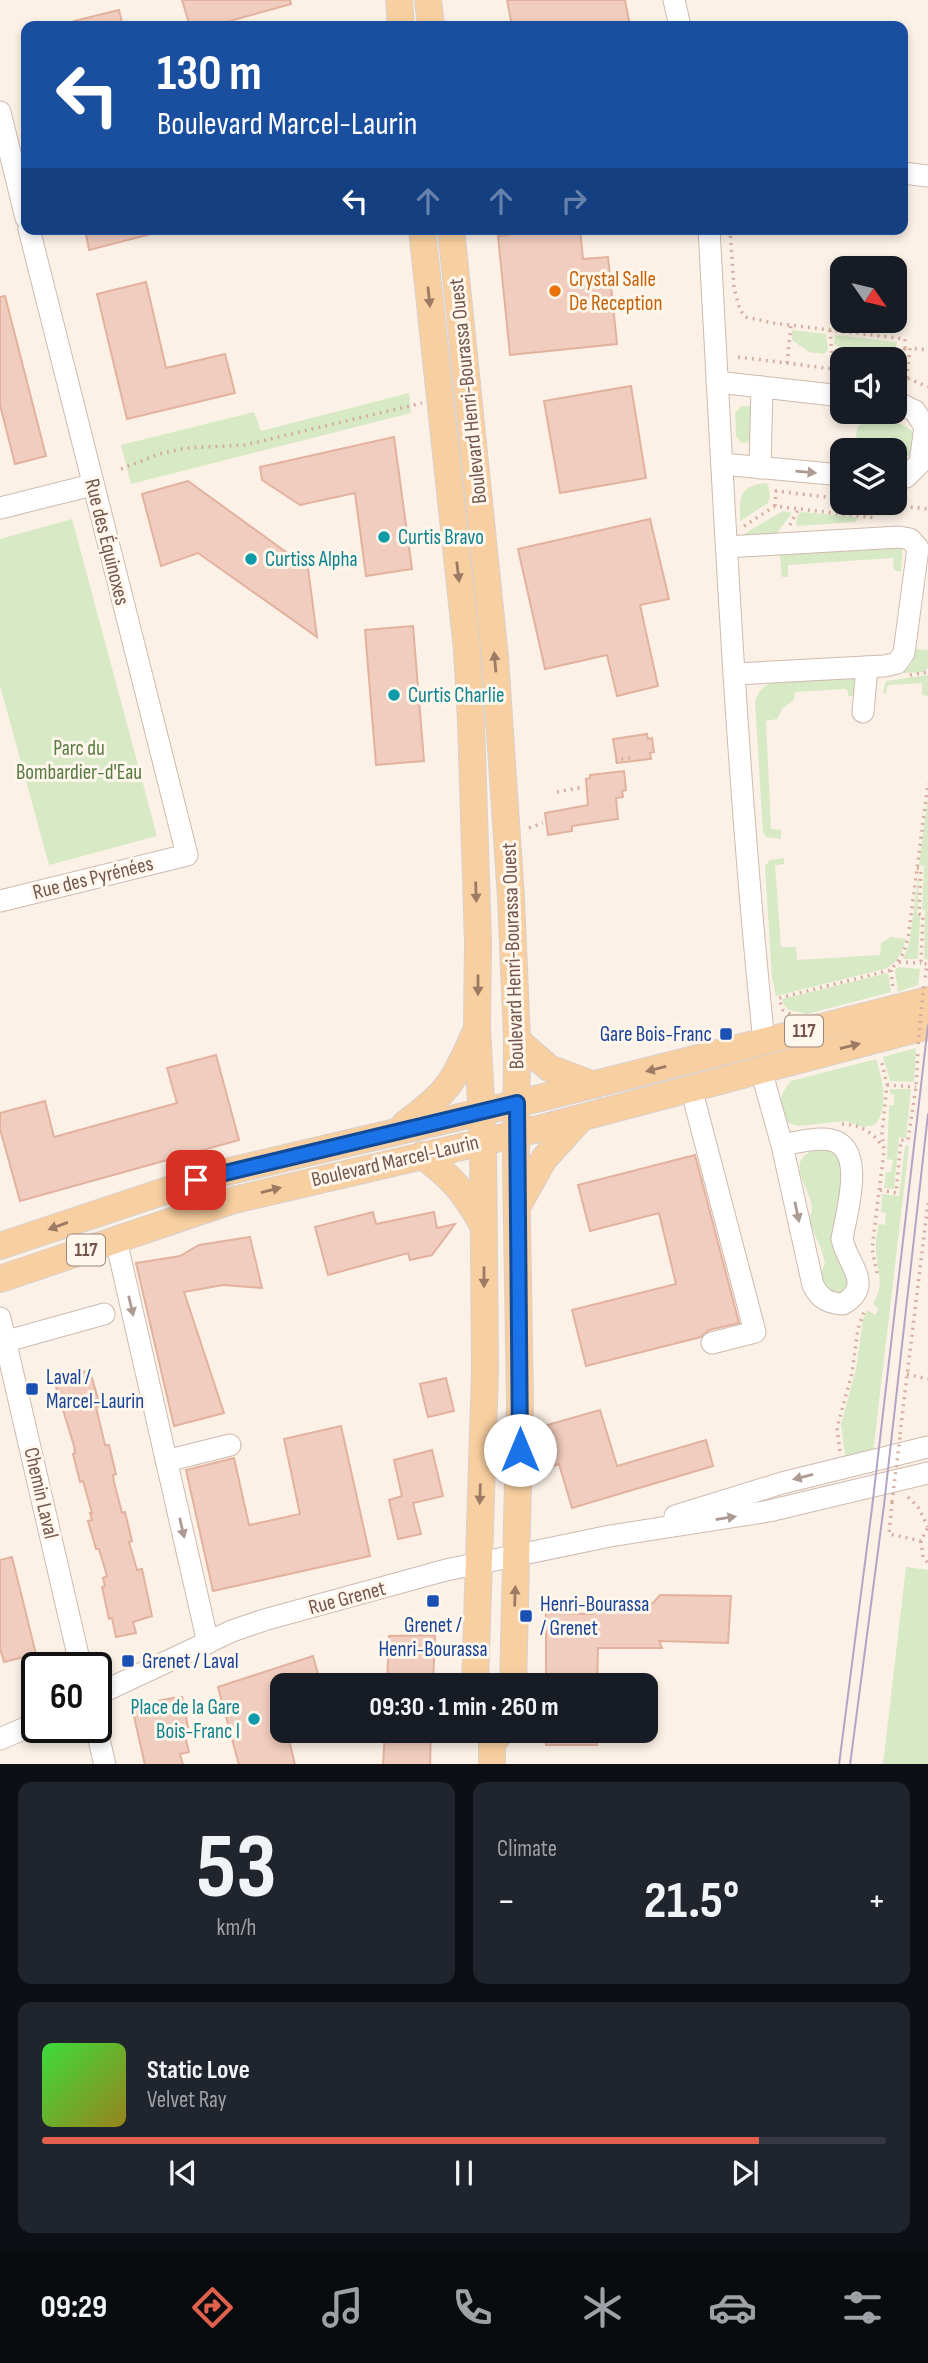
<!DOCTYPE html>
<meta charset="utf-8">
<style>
:root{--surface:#171b24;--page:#20242c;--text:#f1f3f6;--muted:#9ea1a6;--line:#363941;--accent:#e2614e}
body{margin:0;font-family:"Sofia Sans Condensed",sans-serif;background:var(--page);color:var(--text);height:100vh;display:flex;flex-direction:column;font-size:26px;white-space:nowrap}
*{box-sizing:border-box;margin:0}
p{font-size:23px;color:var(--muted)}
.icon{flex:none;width:38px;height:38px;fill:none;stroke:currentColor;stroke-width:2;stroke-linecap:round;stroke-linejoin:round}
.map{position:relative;height:1764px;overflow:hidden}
.side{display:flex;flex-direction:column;gap:18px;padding:18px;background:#0d0f14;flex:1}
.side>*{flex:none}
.top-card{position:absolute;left:21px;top:21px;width:887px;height:214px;border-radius:14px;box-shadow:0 4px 10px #0003;background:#1a4fa0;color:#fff;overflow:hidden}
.needle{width:46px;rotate:124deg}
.fabs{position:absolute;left:830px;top:256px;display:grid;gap:14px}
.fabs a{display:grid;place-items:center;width:77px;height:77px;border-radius:14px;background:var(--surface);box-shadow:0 4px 10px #0003;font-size:35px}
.speed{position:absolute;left:21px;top:1652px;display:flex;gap:14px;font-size:35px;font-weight:700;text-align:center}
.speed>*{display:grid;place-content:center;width:91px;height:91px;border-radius:50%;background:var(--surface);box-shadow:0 4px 10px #0003;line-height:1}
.speed .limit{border:4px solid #111;border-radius:10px;background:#fff;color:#111}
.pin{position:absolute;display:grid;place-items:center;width:60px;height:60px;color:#fff;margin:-30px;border-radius:14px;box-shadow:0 4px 10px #0006}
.me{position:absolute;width:77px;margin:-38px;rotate:0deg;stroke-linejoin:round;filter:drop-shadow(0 0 5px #0008)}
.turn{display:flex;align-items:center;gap:24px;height:147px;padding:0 21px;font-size:32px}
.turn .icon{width:91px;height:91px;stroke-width:2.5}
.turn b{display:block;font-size:49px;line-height:60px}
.lanes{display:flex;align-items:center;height:66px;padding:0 21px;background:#0003;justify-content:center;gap:35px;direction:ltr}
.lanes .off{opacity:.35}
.big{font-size:52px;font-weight:700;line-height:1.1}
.side .card{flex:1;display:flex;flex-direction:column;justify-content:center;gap:10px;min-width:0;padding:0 24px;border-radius:14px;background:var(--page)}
.side .dial{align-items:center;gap:0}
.dial b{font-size:91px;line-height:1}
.song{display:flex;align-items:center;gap:21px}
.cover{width:84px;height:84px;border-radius:10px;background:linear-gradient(135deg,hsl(120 70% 55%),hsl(50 70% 35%))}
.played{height:7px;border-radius:4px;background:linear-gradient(90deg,var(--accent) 85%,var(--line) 85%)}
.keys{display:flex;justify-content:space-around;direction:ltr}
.heat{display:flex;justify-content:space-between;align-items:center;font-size:38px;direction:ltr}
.side .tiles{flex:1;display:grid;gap:18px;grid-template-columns:1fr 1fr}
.card:last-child{grid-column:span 2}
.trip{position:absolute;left:270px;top:1673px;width:388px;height:70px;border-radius:14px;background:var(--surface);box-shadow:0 4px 10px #0003;font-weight:700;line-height:70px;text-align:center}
.dock{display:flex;height:112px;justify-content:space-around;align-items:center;background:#090b0e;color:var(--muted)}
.dock .icon{width:49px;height:49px}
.dock .active{color:var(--accent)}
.dock b{font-size:32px;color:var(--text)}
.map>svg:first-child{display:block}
.green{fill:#d7e9c5}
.building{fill:#f0cdbe;stroke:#e3b29f;stroke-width:2}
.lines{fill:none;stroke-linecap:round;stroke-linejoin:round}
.minor-casing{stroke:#cfbaaf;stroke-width:23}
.major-casing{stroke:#d8d0cd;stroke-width:28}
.path{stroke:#d5b0a1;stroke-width:3.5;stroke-dasharray:2 5;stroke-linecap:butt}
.minor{stroke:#fff;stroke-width:21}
.major{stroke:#f8cfa0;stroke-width:26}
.tram{stroke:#b3a4c5;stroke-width:2}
.path-bridge{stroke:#d5b0a1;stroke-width:3.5;stroke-dasharray:2 5;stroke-linecap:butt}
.oneway{fill:#9c7a64}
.oneway2{fill:#ac9a93}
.route-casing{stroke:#114b97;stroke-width:18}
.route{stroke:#1a73e8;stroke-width:12}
.food-dot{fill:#e8710a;stroke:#fff6ec;stroke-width:2.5}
.culture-dot{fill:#0f9aa8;stroke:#fff6ec;stroke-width:2.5}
.transit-dot{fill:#1a4fb4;stroke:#fff6ec;stroke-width:2.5}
.labels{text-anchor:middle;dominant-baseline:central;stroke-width:6;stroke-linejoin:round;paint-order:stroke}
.shield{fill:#fff6ec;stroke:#9e867b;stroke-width:2}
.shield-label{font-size:19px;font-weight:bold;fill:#74564b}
.food-label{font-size:21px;fill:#c56008;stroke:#fff6ec;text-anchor:start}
.street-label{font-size:21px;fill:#74564b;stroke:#fff6ec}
.culture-label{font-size:21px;fill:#0d838f;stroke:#fff6ec;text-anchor:start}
.park-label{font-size:21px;fill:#597a43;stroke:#fff6ec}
.transit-label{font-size:21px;fill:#164399;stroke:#fff6ec;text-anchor:start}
</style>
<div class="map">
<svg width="928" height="1765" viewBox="0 0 928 1765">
<rect width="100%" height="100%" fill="#fcf1e6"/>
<g class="green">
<polygon points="792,330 826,334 828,350 824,354 809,352 792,340"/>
<polygon points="835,335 897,342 893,356 875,359 838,347 834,344"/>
<polygon points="409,393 411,413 131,484 121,445 254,412 261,431"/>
<polygon points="742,406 754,407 752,442 741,443 736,436 735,412"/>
<path d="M865,420C882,420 905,420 915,435C913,450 912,460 894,462V450H855L857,428Z"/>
<path d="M764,483L768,484L770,496L768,503L740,521C740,498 738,487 764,483Z"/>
<polygon points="783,511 792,513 774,537 743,537 742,535"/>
<polygon points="802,512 855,517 858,519 855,522 798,526 796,524 798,515"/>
<polygon points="72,519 157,836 49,865 0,685 0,539"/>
<polygon points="903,548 901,572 894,570 893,558 788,565 788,577 782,577 780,555"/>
<polygon points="916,649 928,650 928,668 923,672 902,673 912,663"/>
<polygon points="928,675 928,696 922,695 922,683 889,685 887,687 886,693 883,693 885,684 887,681"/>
<path d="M856,678L857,696H848V691L845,689L795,692L794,700L783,708L777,719L766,721L771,829L781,830V839L766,837L763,832L755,701C759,691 763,686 773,682Z"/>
<polygon points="928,796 928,960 924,959 925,910 922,910 924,866 919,865"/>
<path d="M784,858V864L775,865L781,947H796L797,960L880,955L881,943L891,937L906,939C903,952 896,965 884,969L776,996L772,978L765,866L770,860Z"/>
<polygon points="919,873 917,916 920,917 918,959 903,959 909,945"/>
<polygon points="899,967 920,969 918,985 898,992 895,970"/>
<polygon points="888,973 891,992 807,1014 789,1010 784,1005 782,999"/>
<polygon points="916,1048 914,1082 890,1081 883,1057"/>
<path d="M876,1059C882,1079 890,1106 875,1125L863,1127L846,1121L798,1126C773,1121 777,1096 791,1081Z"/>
<polygon points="890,1089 911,1089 906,1138 899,1137 894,1189 884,1188 886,1172 891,1172 893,1160 887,1159 889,1105 894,1105 894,1095 890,1094"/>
<path d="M905,1146H909L873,1453L846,1461L841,1425L856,1369L863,1319L868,1310L875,1315L879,1309L873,1304C886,1283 876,1269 876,1248C875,1240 878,1232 878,1224L885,1225L886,1213L881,1212L882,1194L899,1196Z"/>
<path d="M823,1148L833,1151L841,1159L851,1283L842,1292L835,1293L824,1287L821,1273L825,1263L820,1246L808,1220C810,1215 812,1214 812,1209C813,1190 777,1157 823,1148Z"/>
<polygon points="906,1567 928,1570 928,1764 883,1764"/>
</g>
<g class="building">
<polygon points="182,0 290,0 291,4 212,26 190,26"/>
<polygon points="507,0 625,0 630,26 512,26"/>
<polygon points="119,10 123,26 74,26 74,21"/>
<polygon points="85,229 151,229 151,234 89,250"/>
<polygon points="558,229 580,229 583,259 608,257 617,344 510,355 498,236"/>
<polygon points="146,282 166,368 225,354 235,393 127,419 97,294"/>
<polygon points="5,296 46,456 15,464 0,405 0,297"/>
<polygon points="631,386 646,478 560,493 544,401"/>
<polygon points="394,437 412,569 366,576 355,493 300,505 262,480 260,467"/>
<polygon points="188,481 308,568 317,637 198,553 161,566 142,494"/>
<polygon points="650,519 669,599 640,605 658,686 617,696 607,655 545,669 518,549"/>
<polygon points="413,626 424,761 376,765 365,630"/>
<polygon points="647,734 648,739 652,738 654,752 650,753 651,759 617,763 613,739"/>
<polygon points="624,771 626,790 622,791 623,797 616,798 618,819 572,826 572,831 548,835 545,813 588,805 586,779 590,778 590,775"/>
<polygon points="216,1055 239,1140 20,1201 0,1129 0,1113 45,1101 54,1137 177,1103 167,1068"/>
<polygon points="695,1155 739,1323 709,1330 701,1337 586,1366 572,1310 676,1284 659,1213 590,1231 578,1185"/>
<polygon points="373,1212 376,1224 434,1212 437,1228 455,1224 432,1255 410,1260 408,1253 328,1275 315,1227"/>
<polygon points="250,1237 262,1288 223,1285 184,1292 224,1413 174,1426 136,1263 180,1256 199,1245"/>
<polygon points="87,1371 89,1378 92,1378 100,1406 96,1407 105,1445 109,1445 116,1474 113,1475 114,1482 122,1513 125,1512 132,1541 129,1542 137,1570 142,1569 152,1616 133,1622 136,1633 116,1637 112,1618 109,1619 102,1587 105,1586 103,1578 107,1576 99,1549 96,1549 88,1521 92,1520 90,1513 92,1513 83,1481 80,1482 73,1454 75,1453 74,1446 56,1387 59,1386 58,1378"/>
<polygon points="446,1378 454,1411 428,1417 420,1384"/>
<polygon points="600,1410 617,1466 706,1440 713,1466 572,1508 559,1464 549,1467 537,1428"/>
<polygon points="341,1426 370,1556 213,1591 186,1470 234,1458 249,1525 300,1514 284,1439"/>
<polygon points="432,1450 443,1496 413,1503 421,1534 398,1539 389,1500 402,1496 394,1460"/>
<polygon points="12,1557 36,1654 4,1662 0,1648 0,1560"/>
<polygon points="660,1595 731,1596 728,1643 659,1641 662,1648 598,1648 597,1685 546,1685 546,1613 592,1614 593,1604 653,1603"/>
<polygon points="435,1635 433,1685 387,1685 389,1636"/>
<polygon points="313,1656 321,1685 282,1685 282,1731 287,1731 295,1765 239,1765 218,1687"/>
<polygon points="178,1697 182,1697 188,1727 183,1728 189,1752 180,1754 183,1765 145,1765 133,1712 136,1712 136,1710 156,1705 158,1701"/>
<polygon points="385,1731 431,1731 430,1765 383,1765"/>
<rect x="546" y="1731" width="51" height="14"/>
</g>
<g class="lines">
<defs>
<g id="minor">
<polyline points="674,0 680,26"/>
<polyline points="0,112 26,218"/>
<polyline points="903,173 928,176"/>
<path d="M709,229C724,500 736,772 764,1042"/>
<polyline points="717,382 842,396"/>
<polyline points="894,401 915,411 925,427 920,463 906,477 894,478"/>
<polyline points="722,464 842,475"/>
<polyline points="760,468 762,387"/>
<polyline points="0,508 92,485"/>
<polyline points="727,547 899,537 910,539 918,548 904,653 897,663 884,666 735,674"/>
<polyline points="863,712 867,667"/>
<polyline points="0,901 187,855 29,229"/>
<path d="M761,1070L782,1145L813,1285C820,1299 828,1303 843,1304C875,1285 847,1264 842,1239C846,1214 867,1148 831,1140C817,1137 797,1142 782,1145"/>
<polyline points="691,1088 755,1332 712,1343"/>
<polyline points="116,1240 208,1643"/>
<polyline points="0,1318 81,1668"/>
<polyline points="7,1341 104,1314"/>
<polyline points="166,1461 230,1445"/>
<polyline points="675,1516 782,1483 928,1447"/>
<polyline points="96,1695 232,1631 264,1620 446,1570 610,1536 769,1511 928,1473"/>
<polyline points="96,1727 105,1765"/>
<polyline points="0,1739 37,1723"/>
</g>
<g id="major">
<polyline points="399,0 401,26"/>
<polyline points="428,0 431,26"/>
<polyline points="422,229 467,650 471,721 478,942 477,1027 483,1141 485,1370 475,1685"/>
<polyline points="451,229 495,658 511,898 517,1040 516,1164 520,1403 513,1685"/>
<polyline points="517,1040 549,1068 594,1085"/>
<path d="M405,1124C447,1093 454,1082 474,1035"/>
<path d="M422,1155C454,1180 463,1190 483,1225"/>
<polyline points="517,1207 544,1159 581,1118"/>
<polyline points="0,1246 213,1175 544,1097 928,1000"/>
<polyline points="0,1279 234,1200 538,1129 928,1026"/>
<polyline points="492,1765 492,1745 501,1731"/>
</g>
</defs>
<use href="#minor" class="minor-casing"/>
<use href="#major" class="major-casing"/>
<g class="path">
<polyline points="730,229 734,288 740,310 746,317 773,323 905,339 905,348 910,348"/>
<polyline points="830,330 833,369"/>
<polyline points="738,357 842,370"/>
<polyline points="787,363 791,325"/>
<polyline points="894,377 907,378 928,387"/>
<polyline points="900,378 905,348"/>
<polyline points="907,378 910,348 928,350"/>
<polyline points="121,469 159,454 186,448 245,445 422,403"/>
<polyline points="869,502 928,509"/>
<polyline points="775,506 776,491 842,499"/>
<polyline points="790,525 798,510"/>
<polyline points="744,526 775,506 876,518"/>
<polyline points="910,675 928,672"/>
<polyline points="616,763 620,759 630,758"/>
<polyline points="557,792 584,787"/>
<polyline points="529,828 543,823"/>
<polyline points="917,868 921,869 919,914 923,915 921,963 927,964 925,980"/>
<polyline points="899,962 921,963"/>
<polyline points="891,970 893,989"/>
<polyline points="790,1014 783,1010 779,998 891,970 903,954 908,939 928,783"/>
<polyline points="887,1085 916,1087"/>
<path d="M842,1124C859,1124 873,1132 882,1146"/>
<polyline points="880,1190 896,1193 901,1140 908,1140 916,1087 918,1050"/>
<polyline points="877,1273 872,1249 884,1151 882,1133 887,1085 881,1059"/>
<polyline points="907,1374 928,1379"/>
<polyline points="900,1434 928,1203"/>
<polyline points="840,1451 837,1428 852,1373 858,1329 864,1312"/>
<polyline points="908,1497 918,1507 928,1527"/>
<polyline points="892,1502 889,1534 921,1541 928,1527"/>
<polyline points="921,1541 923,1557 928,1563"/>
</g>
<use href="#minor" class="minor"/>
<use href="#major" class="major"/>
<g class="tram">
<polyline points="839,1765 872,1508 928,1025"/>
<polyline points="850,1765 884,1505 928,1114"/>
</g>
<g class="path-bridge">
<polyline points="918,1044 924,984"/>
<polyline points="892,1502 900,1437"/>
</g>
</g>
<defs><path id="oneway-solid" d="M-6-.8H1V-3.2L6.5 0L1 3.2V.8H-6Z" transform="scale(1.75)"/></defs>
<g class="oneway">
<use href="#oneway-solid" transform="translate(429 297) rotate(84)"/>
<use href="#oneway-solid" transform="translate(458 572) rotate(83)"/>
<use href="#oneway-solid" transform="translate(495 662) rotate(-95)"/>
<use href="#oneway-solid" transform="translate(476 892) rotate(88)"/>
<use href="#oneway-solid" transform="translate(478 985) rotate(90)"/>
<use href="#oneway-solid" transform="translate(850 1046) rotate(-14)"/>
<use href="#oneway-solid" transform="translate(656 1069) rotate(166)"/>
<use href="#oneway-solid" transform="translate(271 1190) rotate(-14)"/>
<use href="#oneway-solid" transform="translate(58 1226) rotate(160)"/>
<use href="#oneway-solid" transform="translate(484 1277) rotate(90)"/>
<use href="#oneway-solid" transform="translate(480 1494) rotate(92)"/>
<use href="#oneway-solid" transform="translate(515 1596) rotate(-88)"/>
</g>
<g class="oneway2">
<use href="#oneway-solid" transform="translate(806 472) rotate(5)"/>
<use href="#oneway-solid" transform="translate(797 1212) rotate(78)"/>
<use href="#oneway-solid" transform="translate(131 1306) rotate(77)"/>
<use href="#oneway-solid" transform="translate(803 1477) rotate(166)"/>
<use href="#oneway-solid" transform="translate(726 1518) rotate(-9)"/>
<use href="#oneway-solid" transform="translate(182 1528) rotate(77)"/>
</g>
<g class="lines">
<defs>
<polyline id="route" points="196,1180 517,1103 520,1450"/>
</defs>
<use href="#route" class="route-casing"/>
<use href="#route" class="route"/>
</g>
<circle class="food-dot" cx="555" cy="291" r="7"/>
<g class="culture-dot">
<circle cx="384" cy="537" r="7"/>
<circle cx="251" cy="559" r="7"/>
<circle cx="394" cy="695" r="7"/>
<circle cx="254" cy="1719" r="7"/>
</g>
<g class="transit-dot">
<rect x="719" y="1027" width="14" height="14" rx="3.5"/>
<rect x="25" y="1382" width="14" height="14" rx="3.5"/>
<rect x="426" y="1594" width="14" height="14" rx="3.5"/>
<rect x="519" y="1609" width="14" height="14" rx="3.5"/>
<rect x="121" y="1654" width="14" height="14" rx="3.5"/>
</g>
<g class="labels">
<g class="shield">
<rect x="785" y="1015.5" width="38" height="31" rx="5"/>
<rect x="67" y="1234.5" width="38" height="31" rx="5"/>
</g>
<g class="shield-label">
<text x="804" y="1031">117</text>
<text x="86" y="1250">117</text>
</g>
<g class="food-label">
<text x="569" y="279">Crystal Salle<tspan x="569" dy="24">De Reception</tspan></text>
</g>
<g class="street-label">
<text transform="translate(468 391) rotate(-96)">Boulevard Henri-Bourassa Ouest</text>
<text transform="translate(107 542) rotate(76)">Rue des Équinoxes</text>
<text transform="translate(93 878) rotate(-14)">Rue des Pyrénées</text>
<text transform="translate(513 956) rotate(-92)">Boulevard Henri-Bourassa Ouest</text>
<text transform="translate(395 1161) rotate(-13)">Boulevard Marcel-Laurin</text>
<text transform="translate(41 1493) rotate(77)">Chemin Laval</text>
<text transform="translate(347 1598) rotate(-15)">Rue Grenet</text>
</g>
<g class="culture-label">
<text x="398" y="537">Curtis Bravo</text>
<text x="265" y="559">Curtiss Alpha</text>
<text x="408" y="695">Curtis Charlie</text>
<text x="240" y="1707" text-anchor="end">Place de la Gare<tspan x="240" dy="24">Bois-Franc I</tspan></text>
</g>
<g class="park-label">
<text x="79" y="748">Parc du<tspan x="79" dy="24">Bombardier-d'Eau</tspan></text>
</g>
<g class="transit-label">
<text x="712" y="1034" text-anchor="end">Gare Bois-Franc</text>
<text x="46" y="1377">Laval /<tspan x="46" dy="24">Marcel-Laurin</tspan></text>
<text x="540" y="1604">Henri-Bourassa<tspan x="540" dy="24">/ Grenet</tspan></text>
<text x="433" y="1625" text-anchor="middle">Grenet /<tspan x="433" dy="24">Henri-Bourassa</tspan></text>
<text x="142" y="1661">Grenet / Laval</text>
</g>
</g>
</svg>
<div class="fabs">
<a><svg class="needle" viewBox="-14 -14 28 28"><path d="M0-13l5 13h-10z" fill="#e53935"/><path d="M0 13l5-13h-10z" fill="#9ea1a6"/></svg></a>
<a><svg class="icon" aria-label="sound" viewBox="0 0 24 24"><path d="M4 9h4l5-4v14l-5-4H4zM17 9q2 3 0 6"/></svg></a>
<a><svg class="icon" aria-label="layers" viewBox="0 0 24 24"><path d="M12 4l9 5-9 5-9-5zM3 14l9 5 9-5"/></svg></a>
</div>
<div class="speed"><div class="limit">60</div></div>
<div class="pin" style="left:196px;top:1180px;background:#d93025"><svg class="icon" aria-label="arrive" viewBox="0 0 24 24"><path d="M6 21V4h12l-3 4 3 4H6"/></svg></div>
<svg class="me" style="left:520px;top:1450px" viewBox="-20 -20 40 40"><circle r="19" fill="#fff"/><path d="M0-13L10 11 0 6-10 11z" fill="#1a73e8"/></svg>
<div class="trip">09:30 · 1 min · 260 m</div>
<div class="top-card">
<div class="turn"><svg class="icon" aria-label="left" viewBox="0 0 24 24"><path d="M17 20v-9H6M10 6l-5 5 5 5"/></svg><div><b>130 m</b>Boulevard Marcel-Laurin</div></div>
<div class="lanes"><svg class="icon" aria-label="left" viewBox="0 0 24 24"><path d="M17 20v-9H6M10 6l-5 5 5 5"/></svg><svg class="icon off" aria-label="ahead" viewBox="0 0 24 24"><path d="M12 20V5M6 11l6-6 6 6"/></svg><svg class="icon off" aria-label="ahead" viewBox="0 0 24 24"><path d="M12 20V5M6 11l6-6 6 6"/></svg><svg class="icon off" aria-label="right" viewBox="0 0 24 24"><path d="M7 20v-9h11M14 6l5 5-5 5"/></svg></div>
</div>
</div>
<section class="side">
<div class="tiles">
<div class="card dial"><b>53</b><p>km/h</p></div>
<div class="card"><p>Climate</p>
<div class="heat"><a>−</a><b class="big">21.5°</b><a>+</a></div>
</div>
<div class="card">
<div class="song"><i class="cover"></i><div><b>Static Love</b><p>Velvet Ray</p></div></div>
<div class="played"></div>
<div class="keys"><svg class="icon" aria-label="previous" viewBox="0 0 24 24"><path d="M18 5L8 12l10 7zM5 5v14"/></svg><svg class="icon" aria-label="pause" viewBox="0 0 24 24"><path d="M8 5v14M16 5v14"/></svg><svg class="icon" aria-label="next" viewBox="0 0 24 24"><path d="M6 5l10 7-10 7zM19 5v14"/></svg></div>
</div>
</div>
</section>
<nav class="dock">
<b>09:29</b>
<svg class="icon active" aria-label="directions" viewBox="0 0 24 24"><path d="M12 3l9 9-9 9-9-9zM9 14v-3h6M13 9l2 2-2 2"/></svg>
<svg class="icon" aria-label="music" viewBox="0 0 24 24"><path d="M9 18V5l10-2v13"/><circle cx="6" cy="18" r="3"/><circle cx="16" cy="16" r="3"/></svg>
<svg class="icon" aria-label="phone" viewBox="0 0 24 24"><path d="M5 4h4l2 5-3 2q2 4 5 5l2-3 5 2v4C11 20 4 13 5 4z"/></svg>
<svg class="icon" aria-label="climate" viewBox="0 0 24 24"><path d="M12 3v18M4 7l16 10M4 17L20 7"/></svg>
<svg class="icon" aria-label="car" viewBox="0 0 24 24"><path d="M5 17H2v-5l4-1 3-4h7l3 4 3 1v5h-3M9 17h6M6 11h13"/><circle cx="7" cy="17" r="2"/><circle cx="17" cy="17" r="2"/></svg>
<svg class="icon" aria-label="filters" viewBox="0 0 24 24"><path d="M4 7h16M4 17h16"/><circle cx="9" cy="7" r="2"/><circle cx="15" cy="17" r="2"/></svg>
</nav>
